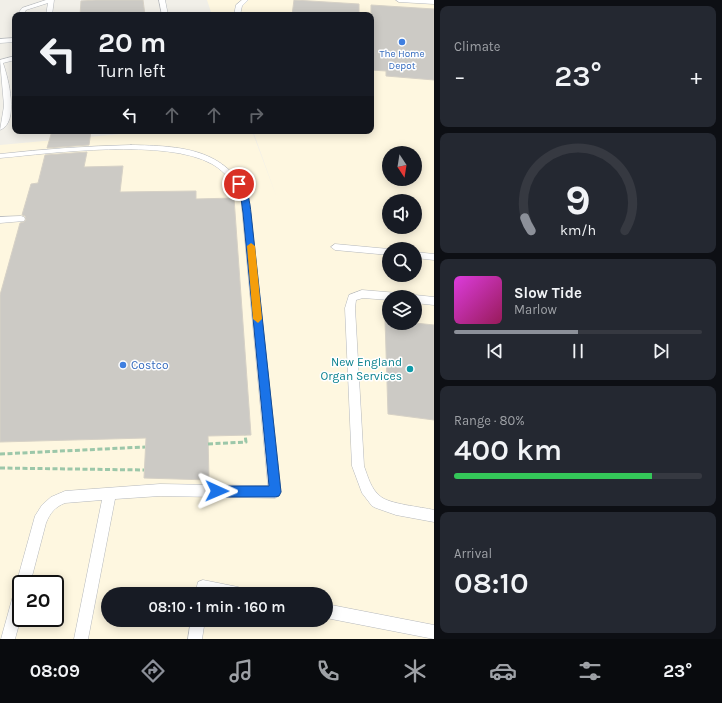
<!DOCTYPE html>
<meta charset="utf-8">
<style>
:root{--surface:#171b24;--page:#242831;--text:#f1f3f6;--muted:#9ea1a6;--line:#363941;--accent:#8c9099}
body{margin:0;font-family:Karla,sans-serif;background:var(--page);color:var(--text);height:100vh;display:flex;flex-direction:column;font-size:15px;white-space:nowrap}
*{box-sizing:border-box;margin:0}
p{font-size:13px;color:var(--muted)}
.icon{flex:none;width:22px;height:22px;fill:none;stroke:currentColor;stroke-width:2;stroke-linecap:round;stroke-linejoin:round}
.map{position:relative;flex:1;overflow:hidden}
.details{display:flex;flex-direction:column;gap:6px;padding:6px;background:#0d0f14;width:288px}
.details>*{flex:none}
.top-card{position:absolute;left:12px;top:12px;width:362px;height:122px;border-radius:8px;box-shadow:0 2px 10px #0003;background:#171b24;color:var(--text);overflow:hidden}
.needle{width:26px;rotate:168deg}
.buttons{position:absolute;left:382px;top:146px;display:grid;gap:8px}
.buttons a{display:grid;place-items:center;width:40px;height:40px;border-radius:50%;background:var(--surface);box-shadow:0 2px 10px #0003;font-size:20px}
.speed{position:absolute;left:12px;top:575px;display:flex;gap:8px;font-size:20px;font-weight:700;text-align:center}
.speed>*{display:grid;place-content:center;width:52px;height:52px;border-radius:50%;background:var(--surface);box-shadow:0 2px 10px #0003;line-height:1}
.speed .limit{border:2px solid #111;border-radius:6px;background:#fff;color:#111}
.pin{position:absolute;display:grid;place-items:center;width:34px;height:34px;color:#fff;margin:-17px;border:2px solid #fff;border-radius:50%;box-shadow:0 1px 4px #0007}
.me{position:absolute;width:44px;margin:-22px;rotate:91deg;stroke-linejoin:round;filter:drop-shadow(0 0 3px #0008)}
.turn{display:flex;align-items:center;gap:14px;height:84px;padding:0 20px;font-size:18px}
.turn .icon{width:52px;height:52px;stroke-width:2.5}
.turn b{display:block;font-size:28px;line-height:34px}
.lanes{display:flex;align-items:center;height:38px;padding:0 20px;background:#0003;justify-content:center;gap:20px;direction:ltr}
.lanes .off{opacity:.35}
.big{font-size:30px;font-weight:600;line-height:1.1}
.details .widget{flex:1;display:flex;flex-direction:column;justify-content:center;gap:6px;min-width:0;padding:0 14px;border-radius:8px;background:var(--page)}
.details .dial{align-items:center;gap:0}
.dial svg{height:104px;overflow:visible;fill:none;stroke:var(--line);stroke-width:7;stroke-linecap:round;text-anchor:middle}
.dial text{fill:var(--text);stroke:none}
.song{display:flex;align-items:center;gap:12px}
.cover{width:48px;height:48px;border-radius:6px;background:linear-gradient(135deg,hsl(300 70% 55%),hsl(330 70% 35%))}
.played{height:4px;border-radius:2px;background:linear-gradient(90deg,var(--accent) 50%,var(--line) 50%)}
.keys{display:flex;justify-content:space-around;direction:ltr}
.heat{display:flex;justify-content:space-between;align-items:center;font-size:22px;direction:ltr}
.charge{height:6px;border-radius:3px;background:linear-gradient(90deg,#34c759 80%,var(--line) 0)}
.trip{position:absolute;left:101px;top:587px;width:232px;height:40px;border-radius:20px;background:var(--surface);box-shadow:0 2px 10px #0003;font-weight:600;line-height:40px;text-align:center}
.menu{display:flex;height:64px;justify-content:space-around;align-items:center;background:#090b0e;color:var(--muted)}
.menu .icon{width:28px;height:28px}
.menu .on{color:var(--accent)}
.menu b{font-size:18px;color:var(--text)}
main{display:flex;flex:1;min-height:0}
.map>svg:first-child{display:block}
.commercial{fill:#fef7e0;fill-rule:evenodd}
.building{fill:#cccac5;stroke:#d6d1c6}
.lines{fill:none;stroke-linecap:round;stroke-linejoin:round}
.service-casing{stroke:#b5b8bc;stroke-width:1}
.path{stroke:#9cc7a9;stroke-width:3;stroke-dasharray:5 2.5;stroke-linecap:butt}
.service{fill:#fff;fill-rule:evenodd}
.route{fill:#1a73e8;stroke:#114b97}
.slow{fill:#f59e0b}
.shop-dot{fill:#3f7fe0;stroke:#fff;stroke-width:1.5}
.culture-dot{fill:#0f9aa8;stroke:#fff;stroke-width:1.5}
.labels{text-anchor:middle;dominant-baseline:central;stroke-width:3;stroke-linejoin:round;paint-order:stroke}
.far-shop-label{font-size:10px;fill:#366cbe;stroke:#fff}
.culture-label{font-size:12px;fill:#0d838f;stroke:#fff;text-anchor:end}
.shop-label{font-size:12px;fill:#366cbe;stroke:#fff;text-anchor:start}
</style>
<main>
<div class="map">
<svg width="434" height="639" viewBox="0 0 434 639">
<rect width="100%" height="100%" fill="#f1efe8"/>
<path class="commercial" d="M207,0H434V639H0V145L154,131H252L277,198L253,131H371V15H212ZM389,153H415V179H389ZM389,201H415V227H389ZM389,249H415V275H389ZM389,297H415V323H389ZM21,584H55V618H21ZM108,594H326V620H108Z"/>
<g class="building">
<polygon points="96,0 143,0 145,15 118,15 118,12 80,15 81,1"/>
<polygon points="294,0 359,4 359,15 292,15"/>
<polygon points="371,5 434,9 434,80 386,76 386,71 371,70"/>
<polygon points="52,131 91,131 89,145 47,148"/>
<polygon points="87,152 84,167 123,166 120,192 196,191 196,199 234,198 251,435 208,436 209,480 144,478 146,438 0,442 0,295 20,223 24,222 26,220 25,216 22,215 31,184 38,183 45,155"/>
<polygon points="385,319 389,319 389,323 415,323 434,325 434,420 388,414"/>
</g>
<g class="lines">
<defs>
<g id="service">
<polygon points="46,0 54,0 52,15 46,15 48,3 26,10 23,15 17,15 22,8"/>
<polygon points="159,0 165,0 168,15 162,15"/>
<polygon points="242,0 248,0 242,6 240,15 234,15 236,5"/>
<polygon points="396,0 434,0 434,4 399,2"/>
<polygon points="15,38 15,42 0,43 0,39"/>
<path d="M15,56V60L3,63C8,77 20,123 0,130L4,106L0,60Z"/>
<path d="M131,145C181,146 226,148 249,198L281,492L279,496L275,498L160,496L115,499L88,639H74L102,500L65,503C55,507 50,513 46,523L30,584H21V617L15,639H1L35,516L42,505L51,497L65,491L160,484L268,486L241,198C234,184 226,172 212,164C166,138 53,153 0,158V154C44,149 87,146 131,145Z"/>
<polygon points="21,216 24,217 25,219 24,221 0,223 0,217"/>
<polygon points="335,244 389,249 390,249 389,255 335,250 331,247"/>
<polygon points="415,252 434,254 434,260 415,258"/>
<path d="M362,290L398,293L401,294L403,297H389V300L363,298L356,300L355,308L364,466C368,477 371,489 380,496C388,504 422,507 434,510V522L396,515L376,508L372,506L362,493L352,466L345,308L349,295Z"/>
<polygon points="415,295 434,297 434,305 415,303 415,297 411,297"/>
<polygon points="203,580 238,587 243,589 245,594 195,594 198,582"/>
<polygon points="326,604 434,625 434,639 326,618"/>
<polygon points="191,620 205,620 202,639 188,639"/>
</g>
</defs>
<use href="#service" class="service-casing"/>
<g class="path">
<polyline points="208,444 246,442 245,435"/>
<polyline points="0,454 145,447"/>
<polyline points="0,468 144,470"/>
</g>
<use href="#service" class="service"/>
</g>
<path class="route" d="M237,182H239C248,186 250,204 251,213L281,492L279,496L275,497H217L213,495L211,491L213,487L217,486H269L243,213L241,198L236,184Z"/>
<polygon class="slow" points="251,243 255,246 262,319 258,323 253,319 247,246"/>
<g class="shop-dot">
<circle cx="402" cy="42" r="4"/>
<circle cx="123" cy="365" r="4"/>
</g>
<circle class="culture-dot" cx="410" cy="369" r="4"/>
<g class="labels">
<g class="far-shop-label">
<text x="402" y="54">The Home<tspan x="402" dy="12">Depot</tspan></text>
</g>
<g class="culture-label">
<text x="402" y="362">New England<tspan x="402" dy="14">Organ Services</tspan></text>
</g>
<g class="shop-label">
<text x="131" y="365">Costco</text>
</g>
</g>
</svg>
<div class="buttons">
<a><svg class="needle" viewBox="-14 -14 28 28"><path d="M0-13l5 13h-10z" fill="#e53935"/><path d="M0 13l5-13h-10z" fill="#9ea1a6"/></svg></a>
<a><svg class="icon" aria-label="sound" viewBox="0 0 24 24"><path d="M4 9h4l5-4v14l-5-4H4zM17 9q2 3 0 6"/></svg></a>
<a><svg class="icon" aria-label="search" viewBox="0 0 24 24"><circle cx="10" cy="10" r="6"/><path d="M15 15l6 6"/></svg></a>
<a><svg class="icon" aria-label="layers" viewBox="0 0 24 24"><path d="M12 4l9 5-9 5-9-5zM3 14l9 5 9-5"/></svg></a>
</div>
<div class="speed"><div class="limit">20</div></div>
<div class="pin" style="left:239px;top:184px;background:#d93025"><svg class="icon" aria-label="arrive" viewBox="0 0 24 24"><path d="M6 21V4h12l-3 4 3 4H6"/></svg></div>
<svg class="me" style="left:217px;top:491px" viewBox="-20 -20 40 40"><path d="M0-17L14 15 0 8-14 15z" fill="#1a73e8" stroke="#fff" stroke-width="4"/></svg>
<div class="trip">08:10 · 1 min · 160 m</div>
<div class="top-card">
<div class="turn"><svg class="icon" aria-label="left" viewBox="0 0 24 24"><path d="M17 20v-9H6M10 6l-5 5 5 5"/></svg><div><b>20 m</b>Turn left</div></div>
<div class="lanes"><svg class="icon" aria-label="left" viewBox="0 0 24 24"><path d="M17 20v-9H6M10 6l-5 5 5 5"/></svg><svg class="icon off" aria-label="ahead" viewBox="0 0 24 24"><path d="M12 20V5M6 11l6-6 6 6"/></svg><svg class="icon off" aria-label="ahead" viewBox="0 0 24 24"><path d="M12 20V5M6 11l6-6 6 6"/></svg><svg class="icon off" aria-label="right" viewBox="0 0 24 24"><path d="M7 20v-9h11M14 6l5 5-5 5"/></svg></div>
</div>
</div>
<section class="details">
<div class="widget"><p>Climate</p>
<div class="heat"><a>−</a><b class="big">23°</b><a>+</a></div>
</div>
<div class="widget dial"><svg viewBox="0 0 100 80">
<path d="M14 69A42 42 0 1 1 86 69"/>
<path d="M14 69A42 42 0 0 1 9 59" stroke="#8c9099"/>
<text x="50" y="56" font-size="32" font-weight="700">9</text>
<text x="50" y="72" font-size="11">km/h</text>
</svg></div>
<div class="widget">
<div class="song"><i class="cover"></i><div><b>Slow Tide</b><p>Marlow</p></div></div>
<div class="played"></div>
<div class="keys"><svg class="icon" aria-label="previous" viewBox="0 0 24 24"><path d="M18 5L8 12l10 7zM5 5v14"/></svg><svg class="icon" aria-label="pause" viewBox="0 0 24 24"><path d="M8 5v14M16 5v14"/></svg><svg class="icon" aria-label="next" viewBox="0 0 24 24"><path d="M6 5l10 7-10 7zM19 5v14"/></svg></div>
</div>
<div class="widget"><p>Range · 80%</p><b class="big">400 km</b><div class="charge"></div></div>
<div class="widget"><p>Arrival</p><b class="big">08:10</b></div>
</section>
</main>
<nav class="menu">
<b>08:09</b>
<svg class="icon on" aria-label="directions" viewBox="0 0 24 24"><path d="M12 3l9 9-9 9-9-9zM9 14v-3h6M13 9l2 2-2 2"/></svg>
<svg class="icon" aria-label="music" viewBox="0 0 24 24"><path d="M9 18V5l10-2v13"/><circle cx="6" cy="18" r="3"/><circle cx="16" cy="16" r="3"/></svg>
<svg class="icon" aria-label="phone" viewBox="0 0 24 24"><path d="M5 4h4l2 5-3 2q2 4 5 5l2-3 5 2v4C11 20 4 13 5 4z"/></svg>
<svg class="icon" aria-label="climate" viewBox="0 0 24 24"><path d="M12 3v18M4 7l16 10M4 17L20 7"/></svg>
<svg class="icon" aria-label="car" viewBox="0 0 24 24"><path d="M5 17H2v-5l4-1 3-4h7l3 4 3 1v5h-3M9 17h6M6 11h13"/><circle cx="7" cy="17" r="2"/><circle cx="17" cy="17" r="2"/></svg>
<svg class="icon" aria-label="filters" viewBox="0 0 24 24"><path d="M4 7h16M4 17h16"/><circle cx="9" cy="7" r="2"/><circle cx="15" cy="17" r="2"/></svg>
<b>23°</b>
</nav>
